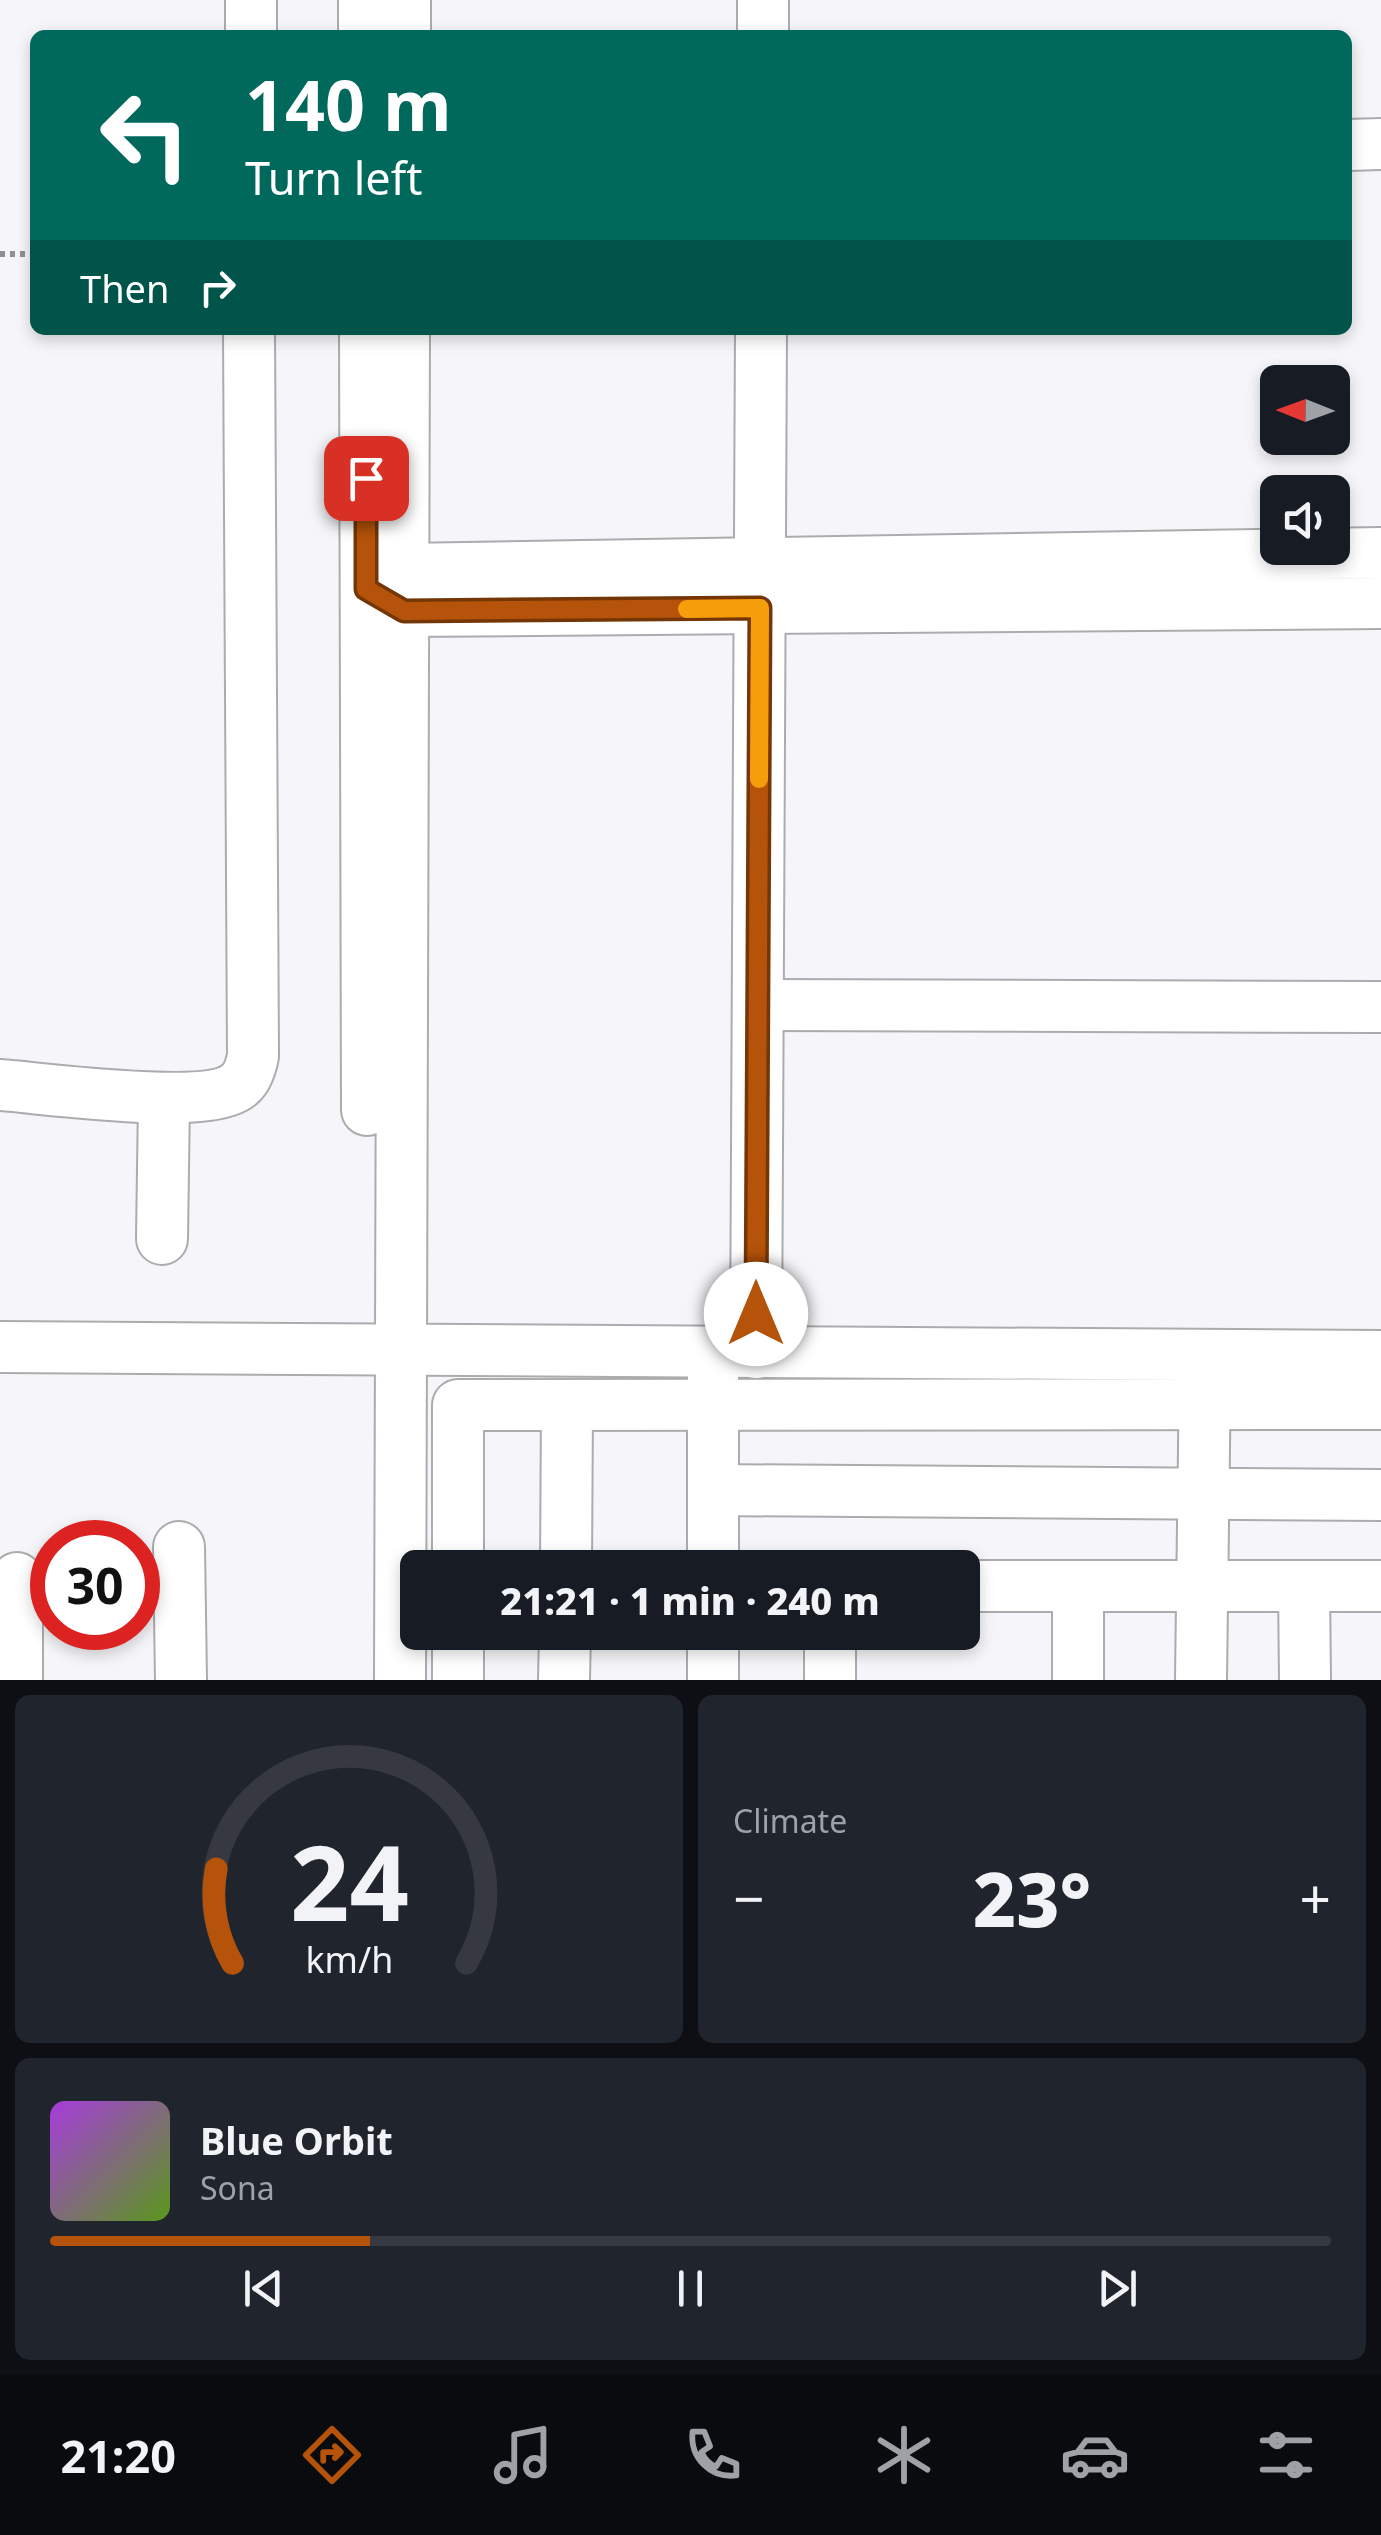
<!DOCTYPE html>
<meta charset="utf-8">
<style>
:root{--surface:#171b24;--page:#20242c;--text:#f1f3f6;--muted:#9ea1a6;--line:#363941;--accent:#b45309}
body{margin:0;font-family:"Noto Sans",sans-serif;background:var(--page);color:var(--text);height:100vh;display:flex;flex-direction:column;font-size:38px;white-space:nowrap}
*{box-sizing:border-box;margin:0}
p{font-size:32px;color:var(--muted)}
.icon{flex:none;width:55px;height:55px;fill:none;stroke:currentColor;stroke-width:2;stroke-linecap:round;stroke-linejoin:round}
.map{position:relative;height:1680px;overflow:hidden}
.details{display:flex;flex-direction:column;gap:15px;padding:15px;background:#0d0f14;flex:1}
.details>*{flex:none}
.guide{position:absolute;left:30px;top:30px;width:1322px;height:305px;border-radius:15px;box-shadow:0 5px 15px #0003;background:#00695c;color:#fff;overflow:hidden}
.needle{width:65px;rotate:271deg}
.buttons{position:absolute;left:1260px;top:365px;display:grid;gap:20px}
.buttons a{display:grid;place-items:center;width:90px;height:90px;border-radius:15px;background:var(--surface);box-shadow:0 5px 15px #0003;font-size:50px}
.speed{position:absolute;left:30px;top:1520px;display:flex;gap:20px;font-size:50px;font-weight:700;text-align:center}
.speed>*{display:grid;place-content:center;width:130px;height:130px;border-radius:50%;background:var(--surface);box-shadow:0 5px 15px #0003;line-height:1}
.speed .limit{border:15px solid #d22;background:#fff;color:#111}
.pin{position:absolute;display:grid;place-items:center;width:85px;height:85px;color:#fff;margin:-42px;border-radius:20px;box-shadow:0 5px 15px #0006}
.me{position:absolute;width:110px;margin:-55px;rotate:0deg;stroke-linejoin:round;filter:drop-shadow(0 0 8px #0008)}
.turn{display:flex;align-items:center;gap:35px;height:210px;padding:0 50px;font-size:45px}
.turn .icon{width:130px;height:130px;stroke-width:2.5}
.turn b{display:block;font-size:70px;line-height:85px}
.then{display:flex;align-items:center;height:95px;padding:0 50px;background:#0003;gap:20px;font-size:38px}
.big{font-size:75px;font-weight:800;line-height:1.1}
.details .widget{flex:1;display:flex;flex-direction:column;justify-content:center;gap:15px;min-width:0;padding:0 35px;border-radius:15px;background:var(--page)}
.details .dial{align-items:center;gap:0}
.dial svg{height:260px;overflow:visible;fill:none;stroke:var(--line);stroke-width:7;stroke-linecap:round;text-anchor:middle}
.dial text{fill:var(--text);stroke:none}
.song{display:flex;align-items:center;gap:30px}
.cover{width:120px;height:120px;border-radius:15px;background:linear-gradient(135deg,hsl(280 70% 55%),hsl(90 70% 35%))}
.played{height:10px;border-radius:5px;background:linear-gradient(90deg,var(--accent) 25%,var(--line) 25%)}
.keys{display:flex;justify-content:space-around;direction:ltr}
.heat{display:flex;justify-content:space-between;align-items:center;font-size:55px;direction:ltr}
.details .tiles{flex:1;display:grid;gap:15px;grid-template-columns:1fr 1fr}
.widget:last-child{grid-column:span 2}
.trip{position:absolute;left:400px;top:1550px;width:580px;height:100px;border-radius:15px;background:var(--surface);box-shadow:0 5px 15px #0003;font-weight:800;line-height:100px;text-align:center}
.tabs{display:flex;height:160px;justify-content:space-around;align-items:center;background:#090b0e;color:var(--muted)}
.tabs .icon{width:70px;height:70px}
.tabs .active{color:var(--accent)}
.tabs b{font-size:45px;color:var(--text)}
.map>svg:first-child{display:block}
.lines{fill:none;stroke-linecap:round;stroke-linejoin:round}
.minor-casing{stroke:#acacaf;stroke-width:54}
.path{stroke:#909092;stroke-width:6;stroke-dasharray:5 5;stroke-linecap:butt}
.minor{stroke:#fff;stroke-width:50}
.route-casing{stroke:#753606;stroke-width:25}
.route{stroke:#b45309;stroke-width:18}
.slow{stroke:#f59e0b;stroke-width:18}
</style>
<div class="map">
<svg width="1381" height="1680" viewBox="0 0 1381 1680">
<rect width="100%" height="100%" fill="#f6f5f9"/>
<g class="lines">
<defs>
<g id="minor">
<polyline points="364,0 364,35"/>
<polyline points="251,35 251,0"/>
<polyline points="405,35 405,0"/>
<polyline points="763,35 763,0"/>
<polyline points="1348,145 1381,144"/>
<polyline points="365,330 367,1110"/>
<polyline points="375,584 404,569 1381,553"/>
<polyline points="375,594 403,611 1381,603"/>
<polyline points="758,1005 1381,1007"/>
<path d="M0,1085C44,1088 210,1112 240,1084C248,1077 251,1066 253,1056L249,330"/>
<polyline points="162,1239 164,1099"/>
<polyline points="0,1347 1381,1356"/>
<polyline points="756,1353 761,330"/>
<polyline points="713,1490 1381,1495"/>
<polyline points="179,1547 181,1680"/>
<polyline points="458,1568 458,1405 1381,1404"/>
<polyline points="566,1568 567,1405"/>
<polyline points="713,1568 713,1373"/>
<polyline points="17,1578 17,1680"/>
<polyline points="962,1586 1381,1586"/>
<polyline points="1304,1586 1305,1680"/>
<polyline points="400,1680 404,330"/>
<polyline points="458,1680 458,1632"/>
<polyline points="564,1680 565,1632"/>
<polyline points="713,1680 713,1632"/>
<polyline points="830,1680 830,1632"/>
<polyline points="1078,1680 1078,1586"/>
<polyline points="1201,1680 1205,1370"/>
</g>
</defs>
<use href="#minor" class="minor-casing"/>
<polyline class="path" points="0,254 35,254"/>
<use href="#minor" class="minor"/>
</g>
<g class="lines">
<defs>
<polyline id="route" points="366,478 366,589 404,611 760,608 756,1314"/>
</defs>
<use href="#route" class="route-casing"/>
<use href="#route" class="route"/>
<polyline class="slow" points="687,609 760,608 759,779"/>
</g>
</svg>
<div class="buttons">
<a><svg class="needle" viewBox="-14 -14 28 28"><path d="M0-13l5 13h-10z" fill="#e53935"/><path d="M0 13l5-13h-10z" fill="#9ea1a6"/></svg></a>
<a><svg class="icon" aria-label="sound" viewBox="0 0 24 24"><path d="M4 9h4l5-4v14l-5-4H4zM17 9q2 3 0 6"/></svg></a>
</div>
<div class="speed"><div class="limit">30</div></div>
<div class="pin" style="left:366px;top:478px;background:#d93025"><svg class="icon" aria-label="arrive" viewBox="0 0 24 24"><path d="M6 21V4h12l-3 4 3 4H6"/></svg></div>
<svg class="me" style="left:756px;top:1314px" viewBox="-20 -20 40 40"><circle r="19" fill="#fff"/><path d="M0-13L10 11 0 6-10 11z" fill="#b45309"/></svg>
<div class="trip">21:21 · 1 min · 240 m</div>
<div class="guide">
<div class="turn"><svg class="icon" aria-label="left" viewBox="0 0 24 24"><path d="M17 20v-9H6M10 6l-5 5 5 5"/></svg><div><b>140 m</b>Turn left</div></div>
<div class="then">Then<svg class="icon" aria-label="right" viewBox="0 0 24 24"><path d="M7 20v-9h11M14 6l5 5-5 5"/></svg></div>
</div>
</div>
<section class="details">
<div class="tiles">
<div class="widget dial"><svg viewBox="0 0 100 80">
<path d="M14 69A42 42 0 1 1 86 69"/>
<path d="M14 69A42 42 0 0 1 9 40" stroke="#b45309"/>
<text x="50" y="56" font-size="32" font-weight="700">24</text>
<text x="50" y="72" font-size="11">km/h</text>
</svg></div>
<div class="widget"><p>Climate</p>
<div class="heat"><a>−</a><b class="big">23°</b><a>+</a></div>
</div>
<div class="widget">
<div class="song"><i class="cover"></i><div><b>Blue Orbit</b><p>Sona</p></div></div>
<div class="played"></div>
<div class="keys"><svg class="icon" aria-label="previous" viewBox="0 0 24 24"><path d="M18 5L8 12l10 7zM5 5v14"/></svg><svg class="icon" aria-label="pause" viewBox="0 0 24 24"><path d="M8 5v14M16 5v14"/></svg><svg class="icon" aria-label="next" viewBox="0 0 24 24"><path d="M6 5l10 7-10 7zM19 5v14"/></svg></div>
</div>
</div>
</section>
<nav class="tabs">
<b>21:20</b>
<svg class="icon active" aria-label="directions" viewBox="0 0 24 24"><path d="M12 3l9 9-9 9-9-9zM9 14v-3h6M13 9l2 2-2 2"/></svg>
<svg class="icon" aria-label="music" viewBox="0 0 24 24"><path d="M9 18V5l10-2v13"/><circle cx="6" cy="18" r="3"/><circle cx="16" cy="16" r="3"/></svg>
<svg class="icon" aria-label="phone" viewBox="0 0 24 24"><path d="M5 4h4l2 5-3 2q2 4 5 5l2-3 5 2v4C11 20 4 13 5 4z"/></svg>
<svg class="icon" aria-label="climate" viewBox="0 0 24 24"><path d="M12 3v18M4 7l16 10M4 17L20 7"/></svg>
<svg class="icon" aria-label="car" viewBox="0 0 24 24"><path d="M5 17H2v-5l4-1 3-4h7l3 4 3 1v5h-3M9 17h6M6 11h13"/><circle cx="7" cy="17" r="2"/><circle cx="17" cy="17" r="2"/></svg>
<svg class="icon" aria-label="filters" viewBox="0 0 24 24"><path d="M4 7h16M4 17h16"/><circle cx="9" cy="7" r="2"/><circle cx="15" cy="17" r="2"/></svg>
</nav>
